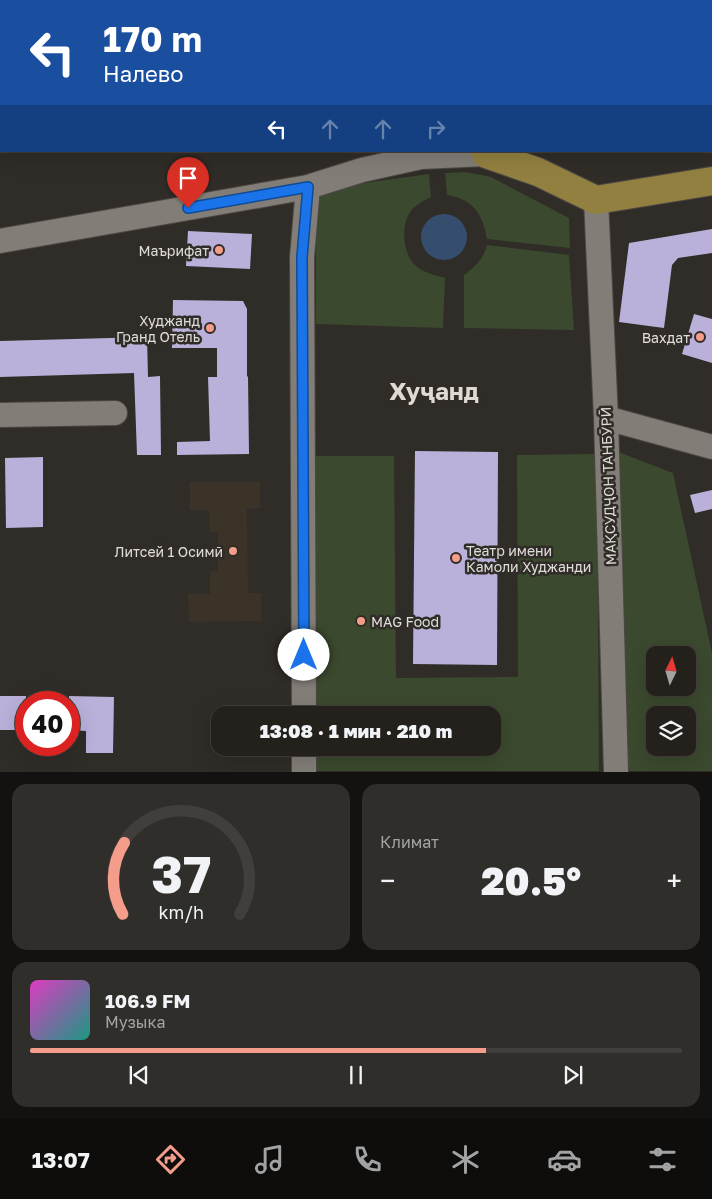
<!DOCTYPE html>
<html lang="ru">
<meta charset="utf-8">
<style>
:root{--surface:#24211d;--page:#302e2a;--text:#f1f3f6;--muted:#a3a3a4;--line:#413e3b;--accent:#f49d8b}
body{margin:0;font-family:"Golos Text",sans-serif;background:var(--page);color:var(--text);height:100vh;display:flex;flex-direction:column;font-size:19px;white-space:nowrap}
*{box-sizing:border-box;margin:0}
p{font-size:16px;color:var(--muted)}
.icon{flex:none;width:28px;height:28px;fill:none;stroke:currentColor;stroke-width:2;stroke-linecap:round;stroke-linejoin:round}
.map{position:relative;height:772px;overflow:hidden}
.sheet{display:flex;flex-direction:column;gap:12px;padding:12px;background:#141210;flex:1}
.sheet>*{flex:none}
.banner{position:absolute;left:0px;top:0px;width:712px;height:152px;box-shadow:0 5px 20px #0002,0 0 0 1px var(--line);background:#1a4fa0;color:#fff;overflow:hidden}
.needle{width:32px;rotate:5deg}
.fabs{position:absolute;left:646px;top:646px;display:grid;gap:10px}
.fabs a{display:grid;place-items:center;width:50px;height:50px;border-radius:10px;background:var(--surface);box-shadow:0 5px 20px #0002,0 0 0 1px var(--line);font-size:25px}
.speed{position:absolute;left:15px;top:691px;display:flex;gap:10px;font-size:25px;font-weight:700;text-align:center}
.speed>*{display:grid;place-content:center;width:65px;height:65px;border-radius:50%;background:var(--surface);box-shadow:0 5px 20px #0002,0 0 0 1px var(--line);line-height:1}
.speed .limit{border:8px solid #d22;background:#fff;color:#111}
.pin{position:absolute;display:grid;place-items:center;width:42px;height:42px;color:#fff;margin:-51px -21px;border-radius:50% 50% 50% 0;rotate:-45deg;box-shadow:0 0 5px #0007}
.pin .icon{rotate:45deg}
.me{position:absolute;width:55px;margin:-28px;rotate:0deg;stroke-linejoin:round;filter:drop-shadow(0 0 4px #0008)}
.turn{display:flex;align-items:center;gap:18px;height:105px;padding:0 20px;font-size:22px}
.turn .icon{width:65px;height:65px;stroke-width:2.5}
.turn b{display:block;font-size:35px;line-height:42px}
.lanes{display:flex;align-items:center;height:48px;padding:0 20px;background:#0003;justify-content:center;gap:25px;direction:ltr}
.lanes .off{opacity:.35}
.big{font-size:38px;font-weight:800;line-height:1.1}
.sheet .widget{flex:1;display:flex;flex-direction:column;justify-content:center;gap:8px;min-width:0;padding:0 18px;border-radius:15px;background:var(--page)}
.sheet .dial{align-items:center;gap:0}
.dial svg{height:130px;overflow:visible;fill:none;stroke:var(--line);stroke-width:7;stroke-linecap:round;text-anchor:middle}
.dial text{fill:var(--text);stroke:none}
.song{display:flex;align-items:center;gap:15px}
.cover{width:60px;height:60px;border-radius:8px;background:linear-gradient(135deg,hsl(310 70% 55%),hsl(170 70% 35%))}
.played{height:5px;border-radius:2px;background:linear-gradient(90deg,var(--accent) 70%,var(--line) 70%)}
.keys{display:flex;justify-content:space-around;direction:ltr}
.heat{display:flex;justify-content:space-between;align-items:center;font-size:28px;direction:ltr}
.sheet .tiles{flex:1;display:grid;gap:12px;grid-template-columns:1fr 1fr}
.widget:last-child{grid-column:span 2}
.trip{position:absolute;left:211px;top:706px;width:290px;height:50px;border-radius:15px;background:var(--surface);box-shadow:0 5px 20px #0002,0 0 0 1px var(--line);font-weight:800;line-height:50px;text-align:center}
.menu{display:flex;height:80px;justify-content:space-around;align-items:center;background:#0e0d0c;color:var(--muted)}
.menu .icon{width:35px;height:35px}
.menu .selected{color:var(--accent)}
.menu b{font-size:22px;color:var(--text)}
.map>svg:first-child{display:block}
.built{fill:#3b3328}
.green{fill:#3b492e;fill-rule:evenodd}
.water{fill:#354e6e}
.building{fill:#bab0da}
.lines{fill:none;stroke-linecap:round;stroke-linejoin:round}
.minor-casing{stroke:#4c4844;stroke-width:26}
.major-casing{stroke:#4c4844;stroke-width:30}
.minor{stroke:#827d77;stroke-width:24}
.major{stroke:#928040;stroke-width:28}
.route-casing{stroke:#114b97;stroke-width:12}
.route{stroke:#1a73e8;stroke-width:9}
.poi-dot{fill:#f49d8b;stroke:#302c27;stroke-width:2}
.labels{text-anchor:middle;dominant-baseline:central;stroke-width:5;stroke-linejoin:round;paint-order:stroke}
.poi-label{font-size:14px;fill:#e0ddd9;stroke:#302c27;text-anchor:end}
.street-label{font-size:14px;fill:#e0ddd9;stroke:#302c27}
.town-label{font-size:24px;font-weight:bold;fill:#e0dad3;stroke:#302c27}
</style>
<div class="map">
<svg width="712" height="772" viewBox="0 0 712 772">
<rect width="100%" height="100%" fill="#302c27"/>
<polygon class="built" points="190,482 260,482 260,508 247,509 248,593 261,593 261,621 189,622 188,594 210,594 210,571 218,570 218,532 210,532 209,510 190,510"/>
<g class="green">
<polygon points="0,0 110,0 110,1 1,1 1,94 0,94"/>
<rect x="249" y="0" width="205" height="1"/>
<path d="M466,172L491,177L569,218L570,248L487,239C483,214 473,199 447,195L445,173Z"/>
<path d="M429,174L431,197C423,201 414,205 409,214C401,227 403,255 416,266C424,273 435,275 445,278L443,328L316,324V206L322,192L328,188Z"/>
<path d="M487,245L569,255L574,330L464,328V275C475,267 484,258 487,245Z"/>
<path d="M608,448L673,473L712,653V771H613ZM655,655H688V688H655ZM655,715H688V748H655Z"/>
<polygon points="597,454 599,771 310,771 310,748 492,748 492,715 310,715 308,456 394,456 396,678 518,677 517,455"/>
</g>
<circle class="water" cx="444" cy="237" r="23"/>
<g class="building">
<polygon points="712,229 712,253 678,258 672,265 664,328 619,322 629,243"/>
<polygon points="188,231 252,234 250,269 186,266"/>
<polygon points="173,300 243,301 247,309 247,377 248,376 249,454 177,455 177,442 210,441 208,377 217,377 217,348 172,348"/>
<polygon points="694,314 712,319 712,363 682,354"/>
<polygon points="147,337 148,377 160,376 161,455 137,455 134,373 0,377 0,341"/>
<polygon points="415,451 498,452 497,665 413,664"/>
<polygon points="43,457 43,527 6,528 5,458"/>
<polygon points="712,490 712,509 695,513 690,495"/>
<rect x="0" y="696" width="26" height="34"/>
<polygon points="69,696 114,697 113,753 86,753 86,731 69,730"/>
</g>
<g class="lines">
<defs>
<g id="minor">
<polyline points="596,200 606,418 616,772"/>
<polyline points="0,241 308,187 362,170 421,157 486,154"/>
<polyline points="0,415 115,413"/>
<polyline points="606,418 712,447"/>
<polyline points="304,715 302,257 308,187"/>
<polyline points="304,748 304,772"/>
</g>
<g id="major">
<polyline points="465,0 465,1"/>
<polyline points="486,151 486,154 538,172 596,200 712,181"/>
</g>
</defs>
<use href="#minor" class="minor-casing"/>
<use href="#major" class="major-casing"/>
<use href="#minor" class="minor"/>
<use href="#major" class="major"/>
</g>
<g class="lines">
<defs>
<polyline id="route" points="188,208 308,187 302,257 304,655"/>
</defs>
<use href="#route" class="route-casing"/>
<use href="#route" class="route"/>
</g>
<g class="poi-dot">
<circle cx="219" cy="250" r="5"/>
<circle cx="210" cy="328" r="5"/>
<circle cx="700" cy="337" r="5"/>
<circle cx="233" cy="551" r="5"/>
<circle cx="456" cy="558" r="5"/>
<circle cx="361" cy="621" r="5"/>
</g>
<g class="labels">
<g class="poi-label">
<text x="209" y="250">Маърифат</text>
<text x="200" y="320">Худжанд<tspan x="200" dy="16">Гранд Отель</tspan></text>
<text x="690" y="337">Вахдат</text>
<text x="466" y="550" text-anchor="start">Театр имени<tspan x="466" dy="16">Камоли Худжанди</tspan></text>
<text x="223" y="551">Литсей 1 Осимӣ</text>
<text x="371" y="621" text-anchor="start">MAG Food</text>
</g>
<g class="street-label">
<text transform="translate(608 486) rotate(-92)">МАҚСУДҶОН ТАНБӮРӢ</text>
</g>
<g class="town-label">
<text x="434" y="390">Хуҷанд</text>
</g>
</g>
</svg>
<div class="fabs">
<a><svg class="needle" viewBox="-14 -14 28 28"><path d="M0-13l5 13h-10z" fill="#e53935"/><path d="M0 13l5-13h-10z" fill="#a3a3a4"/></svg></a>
<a><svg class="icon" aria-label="layers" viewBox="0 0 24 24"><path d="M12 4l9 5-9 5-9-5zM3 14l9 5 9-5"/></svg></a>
</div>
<div class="speed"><div class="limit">40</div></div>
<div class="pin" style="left:188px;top:208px;background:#d93025"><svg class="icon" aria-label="arrive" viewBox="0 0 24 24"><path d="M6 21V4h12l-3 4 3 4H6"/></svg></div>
<svg class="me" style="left:304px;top:655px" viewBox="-20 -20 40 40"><circle r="19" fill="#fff"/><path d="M0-13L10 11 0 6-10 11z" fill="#1a73e8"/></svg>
<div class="trip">13:08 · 1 мин · 210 m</div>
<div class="banner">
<div class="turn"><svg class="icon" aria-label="left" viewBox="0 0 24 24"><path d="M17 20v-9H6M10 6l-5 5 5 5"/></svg><div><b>170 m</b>Налево</div></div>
<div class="lanes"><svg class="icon" aria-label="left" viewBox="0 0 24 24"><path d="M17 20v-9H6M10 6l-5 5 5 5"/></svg><svg class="icon off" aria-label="ahead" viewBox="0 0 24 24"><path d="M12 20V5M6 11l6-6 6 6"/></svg><svg class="icon off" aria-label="ahead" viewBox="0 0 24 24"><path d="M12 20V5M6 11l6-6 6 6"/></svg><svg class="icon off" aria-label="right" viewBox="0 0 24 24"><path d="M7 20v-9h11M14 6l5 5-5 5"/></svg></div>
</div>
</div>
<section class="sheet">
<div class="tiles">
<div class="widget dial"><svg viewBox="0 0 100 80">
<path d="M14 69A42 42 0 1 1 86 69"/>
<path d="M14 69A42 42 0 0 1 15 25" stroke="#f49d8b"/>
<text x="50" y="56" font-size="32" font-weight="700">37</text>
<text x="50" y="72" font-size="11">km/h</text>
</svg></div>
<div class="widget"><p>Климат</p>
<div class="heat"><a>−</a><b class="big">20.5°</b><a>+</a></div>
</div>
<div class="widget">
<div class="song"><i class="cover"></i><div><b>106.9 FM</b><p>Музыка</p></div></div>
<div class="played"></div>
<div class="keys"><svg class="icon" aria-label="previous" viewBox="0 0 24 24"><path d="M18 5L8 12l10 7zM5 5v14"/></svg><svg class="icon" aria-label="pause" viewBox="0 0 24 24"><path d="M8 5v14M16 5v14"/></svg><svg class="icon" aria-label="next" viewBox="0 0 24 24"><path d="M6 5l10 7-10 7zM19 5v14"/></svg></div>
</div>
</div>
</section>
<nav class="menu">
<b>13:07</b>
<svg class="icon selected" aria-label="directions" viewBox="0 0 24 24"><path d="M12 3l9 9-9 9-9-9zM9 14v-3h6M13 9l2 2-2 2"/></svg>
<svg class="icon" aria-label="music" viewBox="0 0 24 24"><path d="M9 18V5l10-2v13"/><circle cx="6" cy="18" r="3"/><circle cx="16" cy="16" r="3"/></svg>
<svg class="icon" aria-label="phone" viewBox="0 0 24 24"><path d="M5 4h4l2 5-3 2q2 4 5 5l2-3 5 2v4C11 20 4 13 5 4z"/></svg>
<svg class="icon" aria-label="climate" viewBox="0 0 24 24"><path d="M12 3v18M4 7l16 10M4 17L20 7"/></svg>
<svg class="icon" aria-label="car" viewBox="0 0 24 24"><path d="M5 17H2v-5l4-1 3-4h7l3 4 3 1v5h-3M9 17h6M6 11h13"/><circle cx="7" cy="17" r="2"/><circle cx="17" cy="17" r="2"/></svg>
<svg class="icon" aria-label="filters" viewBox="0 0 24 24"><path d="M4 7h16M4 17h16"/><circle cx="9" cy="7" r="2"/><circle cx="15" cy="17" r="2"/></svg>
</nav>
